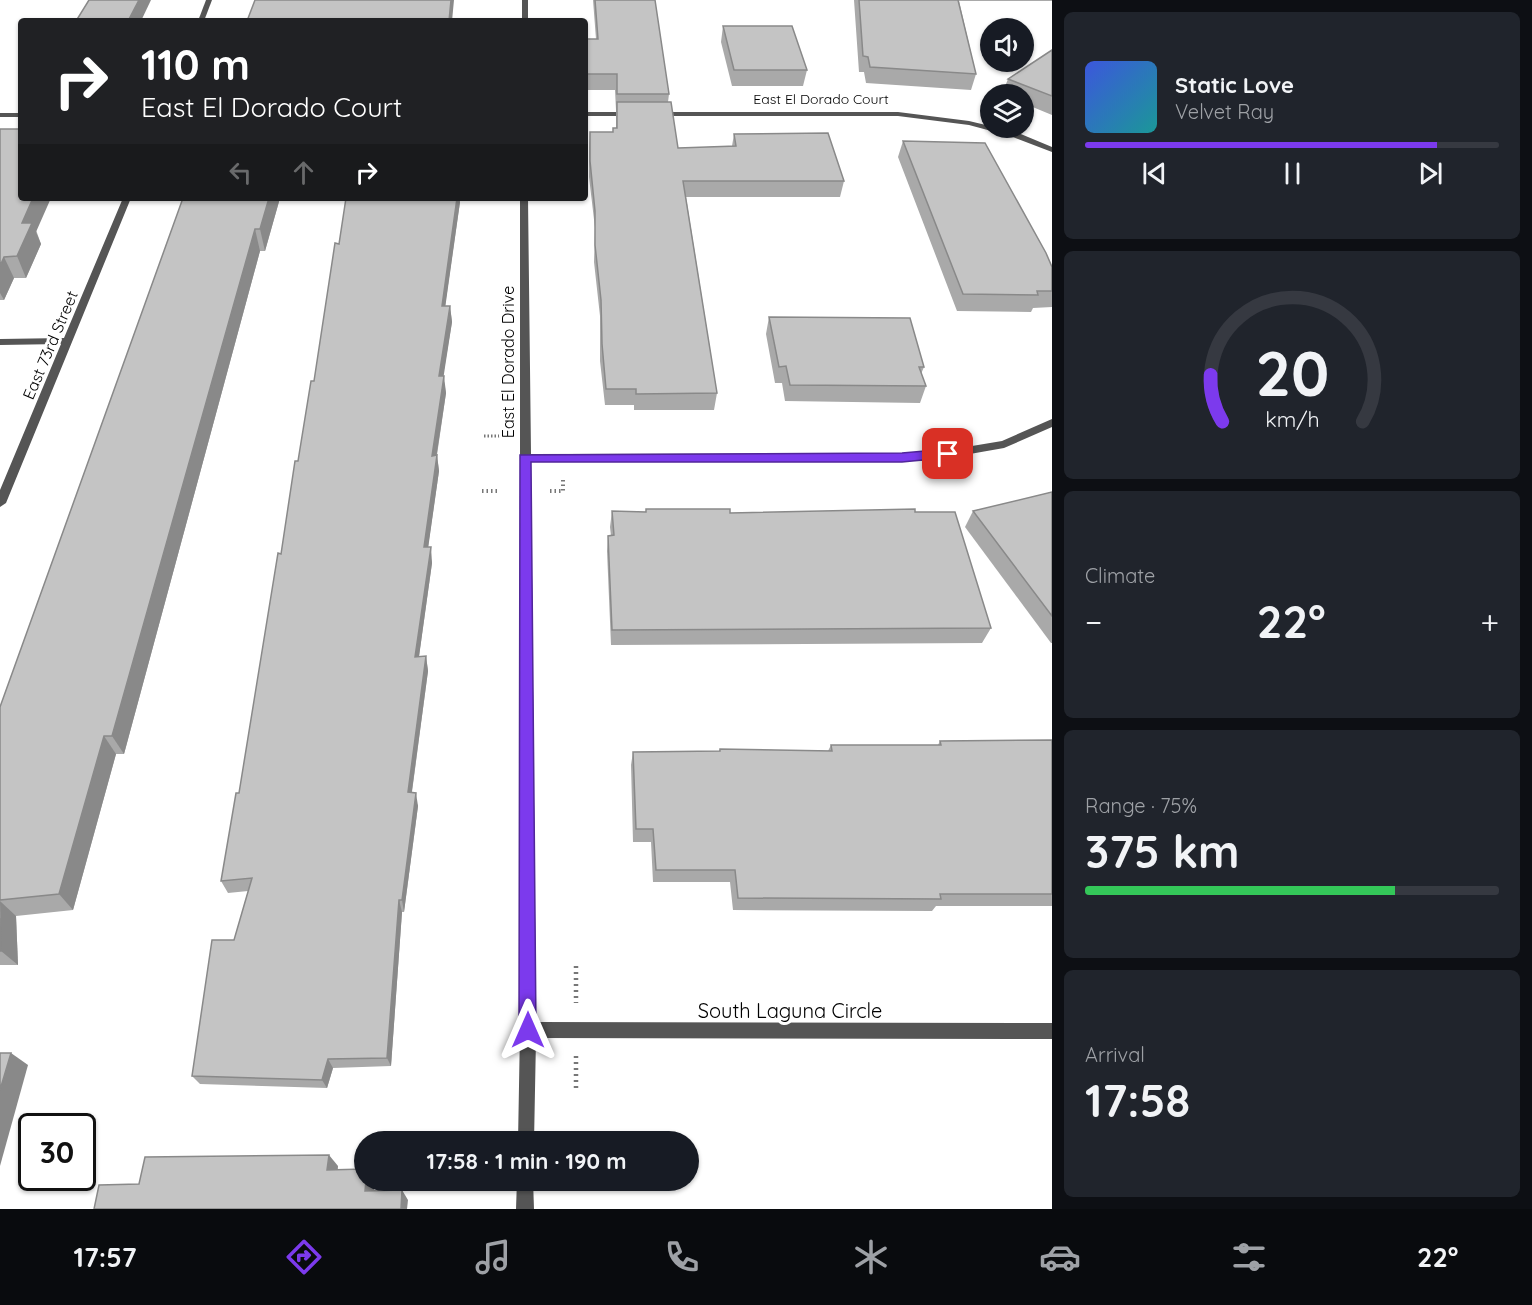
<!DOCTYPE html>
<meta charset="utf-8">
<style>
:root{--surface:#171b24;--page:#20242c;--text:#f1f3f6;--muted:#9ea1a6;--line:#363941;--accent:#7c3aed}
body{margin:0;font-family:Quicksand,sans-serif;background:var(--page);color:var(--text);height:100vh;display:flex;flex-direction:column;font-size:22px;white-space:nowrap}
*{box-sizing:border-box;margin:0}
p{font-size:20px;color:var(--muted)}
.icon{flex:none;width:33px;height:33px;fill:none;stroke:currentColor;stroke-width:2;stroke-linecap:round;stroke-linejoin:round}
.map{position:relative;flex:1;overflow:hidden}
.details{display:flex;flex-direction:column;gap:12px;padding:12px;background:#0d0f14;width:480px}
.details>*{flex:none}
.top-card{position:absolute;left:18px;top:18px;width:570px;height:183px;border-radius:6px;box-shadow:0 2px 4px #0004;background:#202124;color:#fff;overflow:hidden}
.controls{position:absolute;left:980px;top:18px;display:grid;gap:12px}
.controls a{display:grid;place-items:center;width:54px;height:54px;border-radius:50%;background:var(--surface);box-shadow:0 2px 4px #0004;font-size:30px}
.speed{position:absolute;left:18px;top:1113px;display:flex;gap:12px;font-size:30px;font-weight:700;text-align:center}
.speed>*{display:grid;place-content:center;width:78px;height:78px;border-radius:50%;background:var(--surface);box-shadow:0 2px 4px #0004;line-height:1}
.speed .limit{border:3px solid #111;border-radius:9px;background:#fff;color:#111}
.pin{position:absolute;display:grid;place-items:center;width:51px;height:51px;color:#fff;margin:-26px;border-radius:12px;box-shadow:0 3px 9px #0006}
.me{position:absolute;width:66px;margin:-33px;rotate:0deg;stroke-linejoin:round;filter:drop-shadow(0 0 4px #0008)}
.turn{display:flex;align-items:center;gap:21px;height:126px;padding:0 24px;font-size:27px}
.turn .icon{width:78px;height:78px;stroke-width:2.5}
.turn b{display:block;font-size:42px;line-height:51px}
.lanes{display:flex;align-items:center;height:57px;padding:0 24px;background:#0003;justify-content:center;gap:30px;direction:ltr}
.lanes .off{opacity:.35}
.big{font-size:45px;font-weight:700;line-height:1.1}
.details .widget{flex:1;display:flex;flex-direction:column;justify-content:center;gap:9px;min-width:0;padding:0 21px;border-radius:9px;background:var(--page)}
.details .dial{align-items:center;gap:0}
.dial svg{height:156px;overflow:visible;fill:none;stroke:var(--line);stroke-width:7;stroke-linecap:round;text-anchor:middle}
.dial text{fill:var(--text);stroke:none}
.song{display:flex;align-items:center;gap:18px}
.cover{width:72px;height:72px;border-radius:9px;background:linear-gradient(135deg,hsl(230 70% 55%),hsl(180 70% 35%))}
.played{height:6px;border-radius:3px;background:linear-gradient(90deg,var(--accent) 85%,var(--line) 85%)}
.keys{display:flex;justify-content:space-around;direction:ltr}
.heat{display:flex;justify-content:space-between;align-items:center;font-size:33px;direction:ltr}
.charge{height:9px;border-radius:4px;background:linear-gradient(90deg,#34c759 75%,var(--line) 0)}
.trip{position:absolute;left:354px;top:1131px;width:345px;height:60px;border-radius:30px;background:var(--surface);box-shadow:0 2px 4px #0004;font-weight:700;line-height:60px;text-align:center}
.dock{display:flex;height:96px;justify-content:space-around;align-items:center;background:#090b0e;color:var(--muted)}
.dock .icon{width:42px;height:42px}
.dock .active{color:var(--accent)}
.dock b{font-size:27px;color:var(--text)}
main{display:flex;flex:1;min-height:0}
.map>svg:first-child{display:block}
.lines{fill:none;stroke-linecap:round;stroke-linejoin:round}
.path-far2{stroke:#777;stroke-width:3;stroke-dasharray:1.5 2;stroke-linecap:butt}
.path-far1{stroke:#777;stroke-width:4;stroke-dasharray:1.5 3;stroke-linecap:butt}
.path{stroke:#777;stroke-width:4.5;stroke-dasharray:2 4;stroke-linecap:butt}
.minor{fill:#555;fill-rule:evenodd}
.wall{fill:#a9a9a9}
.shaded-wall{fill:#898989}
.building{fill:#c4c4c4;stroke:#898989;stroke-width:1.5}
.route{fill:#7c3aed;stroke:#51269a;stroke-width:1.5}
.labels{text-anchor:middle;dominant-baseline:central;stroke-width:6;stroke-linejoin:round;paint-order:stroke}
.far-street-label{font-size:14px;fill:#000;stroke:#fff}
.street-label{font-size:16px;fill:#000;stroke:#fff}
.near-street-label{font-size:20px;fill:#000;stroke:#fff}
</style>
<main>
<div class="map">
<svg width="1052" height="1209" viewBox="0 0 1052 1209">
<rect width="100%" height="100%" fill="#fff"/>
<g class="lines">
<polyline class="path-far2" points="484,436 501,436"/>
<g class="path-far1">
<polyline points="482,491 500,491"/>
<polyline points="550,491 563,491 563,479"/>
</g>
<g class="path">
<polyline points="576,966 576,1003"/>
<polyline points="576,1056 576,1088"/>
</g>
<g class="minor">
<polygon points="206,0 212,0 204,21 198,21"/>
<rect x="522" y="0" width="6" height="21"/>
<polygon points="585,112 632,112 636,114 632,116 585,116"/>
<polygon points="655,112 898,112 969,121 990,126 990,128 1016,132 1052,147 1052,152 1010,136 969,125 898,116 658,116 654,114"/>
<rect x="0" y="113" width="21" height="4"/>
<polygon points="123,198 131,198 6,503 0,507 0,490 61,344 0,345 0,339 64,338"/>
<polygon points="520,198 528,198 531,454 930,453 1002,441 1052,419 1052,427 1004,448 930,461 531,462 536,1022 1052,1023 1052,1039 536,1038 534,1142 518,1142 520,1030"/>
<polygon points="517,1180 533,1180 534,1209 516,1209"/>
</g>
</g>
<g class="wall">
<polygon points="593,0 655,0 669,94 668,102 678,148 732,146 734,134 844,181 840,197 686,197 717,393 714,410 634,410 634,405 605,405 600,361 600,316 594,262 595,228 589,177 589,148 590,132 613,132 616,128 616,110 615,90 585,90 585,39 596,39"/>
<polygon points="854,0 1052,0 1052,1 959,1 976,74 971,90 866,83 864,72 859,72"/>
<polygon points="723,26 807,70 803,86 732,86 721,42"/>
<polygon points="1052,50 1052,115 1023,103 1023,94 1002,94 1008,79"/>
<polygon points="0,129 41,244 26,278 14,278 4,300 0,300"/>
<polygon points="903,141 1052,267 1052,307 1033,308 1031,312 957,311 898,157"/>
<polygon points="183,198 280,198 265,251 260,251 124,754 116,754 73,910 16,916 18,965 0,965 0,707"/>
<polygon points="346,198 459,198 460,202 445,306 450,306 452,322 443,376 446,393 437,455 439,471 428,547 432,563 419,656 426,656 428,671 412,792 418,806 404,912 402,912 391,1066 333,1068 327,1088 200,1084 192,1076 234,940 248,891 228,893 221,881 239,793 281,554 314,381 339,244"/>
<polygon points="769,317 924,367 921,374 926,386 920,403 785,401 782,383 775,383 766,334"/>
<polygon points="1052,492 1052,643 1051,643 965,527 973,511"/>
<polygon points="646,509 730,513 915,512 991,628 982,643 611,645 607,551 608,536 611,536 610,527 612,511 646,512"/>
<polygon points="1052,740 1052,906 936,906 932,911 733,910 730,882 653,882 651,842 633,842 631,765 633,752 719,751 720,749 828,751 831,745 938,745 940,741"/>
</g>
<g class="shaded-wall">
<polygon points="139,0 151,0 141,21 128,21"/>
<polygon points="451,0 454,0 452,21 449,21"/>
<polygon points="33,198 51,198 36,232 41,244 26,278 17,256 22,223"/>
<polygon points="269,198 280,198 265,251 260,229"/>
<polygon points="457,198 459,198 460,202 443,323 442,306"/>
<polygon points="255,229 260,251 124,754 112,736"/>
<polygon points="4,257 14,278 4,300 0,293 0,266"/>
<polygon points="450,306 452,322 441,393 439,376"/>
<polygon points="444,376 446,393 434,472 432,456"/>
<polygon points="437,455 439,471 426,563 424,547"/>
<polygon points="431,547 432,563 417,671 415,657"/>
<polygon points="426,656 428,671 410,805 408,792"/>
<polygon points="104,736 116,754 73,910 59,894"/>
<polygon points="416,793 418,806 404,912 402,900"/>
<polygon points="399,900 402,912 391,1066 387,1058"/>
<polygon points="0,901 16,916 18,965 1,951"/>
<polygon points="11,1053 28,1065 0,1166 0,1090"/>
<polygon points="328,1059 333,1068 327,1088 322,1080"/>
<polygon points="329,1155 338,1166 337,1181 327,1170"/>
<polygon points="366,1180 375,1180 373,1201 365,1191"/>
<polygon points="402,1190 408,1200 407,1209 401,1209"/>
</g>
<g class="building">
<polygon points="89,0 139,0 128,21 76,21"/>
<polygon points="255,0 451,0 449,21 247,21"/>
<polygon points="595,0 655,0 669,94 617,94 617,74 585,74 585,39 598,39"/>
<polygon points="859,0 958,0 976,74 870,67 868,57 863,56"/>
<polygon points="723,26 792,26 807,70 734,70"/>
<polygon points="1052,50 1052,96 1008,79"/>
<polygon points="617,102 671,102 678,148 736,146 734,134 828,133 844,181 683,181 717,393 636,394 636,389 606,389 602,344 601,300 595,245 595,211 590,161 590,132 613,132 613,128 617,128"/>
<polygon points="0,129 21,129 21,198 33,198 22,223 32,223 17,256 4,257 0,266"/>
<polygon points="903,141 985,143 1046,253 1052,267 1052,291 1037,291 1038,295 963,294"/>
<polygon points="183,198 269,198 260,229 255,229 112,736 104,736 59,894 0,900 0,707"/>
<polygon points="346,198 457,198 442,306 450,306 439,376 444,376 432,456 437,455 424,547 431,547 415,657 426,656 408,792 416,793 402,900 399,900 387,1058 328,1059 322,1080 192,1076 212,940 234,940 252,878 221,881 236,793 239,793 278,553 281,554 295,461 298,461 311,381 314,381 335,243 339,244"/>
<polygon points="769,317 910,318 924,367 919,367 926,386 790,385 786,366 779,367"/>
<polygon points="1052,492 1052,616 973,511"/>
<polygon points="646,509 730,509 730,513 915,509 915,512 955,512 991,628 612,630 608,536 614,535 612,511 646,512"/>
<polygon points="1052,740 1052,894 940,894 941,899 738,898 735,870 656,870 653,829 636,829 633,752 720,751 720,749 832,751 831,745 941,745 940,741"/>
<polygon points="0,918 1,951 0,951"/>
<polygon points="0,1053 11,1053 0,1090"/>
<polygon points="329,1155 327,1170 364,1169 364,1180 366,1180 365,1191 402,1190 401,1209 94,1209 99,1185 139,1184 145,1157"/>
</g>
<polygon class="route" points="948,449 955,454 953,457 902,462 531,462 536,1030 534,1037 528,1039 521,1037 519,1030 520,455 902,453"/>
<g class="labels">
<g class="far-street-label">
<text x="821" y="99">East El Dorado Court</text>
</g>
<g class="street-label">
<text transform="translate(50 345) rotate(-67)">East 73rd Street</text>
<text transform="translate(508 362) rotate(-90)">East El Dorado Drive</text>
</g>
<g class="near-street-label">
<text x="790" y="1010">South Laguna Circle</text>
</g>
</g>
</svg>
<div class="controls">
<a><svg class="icon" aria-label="sound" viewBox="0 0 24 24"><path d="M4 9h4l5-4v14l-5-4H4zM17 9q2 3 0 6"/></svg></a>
<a><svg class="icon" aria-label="layers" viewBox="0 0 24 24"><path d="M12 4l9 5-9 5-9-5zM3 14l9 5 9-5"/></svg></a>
</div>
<div class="speed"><div class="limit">30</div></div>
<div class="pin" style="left:948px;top:454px;background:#d93025"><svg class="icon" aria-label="arrive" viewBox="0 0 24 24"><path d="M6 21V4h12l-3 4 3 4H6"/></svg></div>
<svg class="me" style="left:528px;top:1030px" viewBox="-20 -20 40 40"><path d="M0-17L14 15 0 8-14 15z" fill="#7c3aed" stroke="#fff" stroke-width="4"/></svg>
<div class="trip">17:58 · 1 min · 190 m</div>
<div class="top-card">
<div class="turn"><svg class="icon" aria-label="right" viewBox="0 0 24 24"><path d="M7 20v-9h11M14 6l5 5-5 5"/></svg><div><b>110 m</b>East El Dorado Court</div></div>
<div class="lanes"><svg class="icon off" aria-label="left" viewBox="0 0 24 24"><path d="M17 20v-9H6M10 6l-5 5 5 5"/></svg><svg class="icon off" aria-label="ahead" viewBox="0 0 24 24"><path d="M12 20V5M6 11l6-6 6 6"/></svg><svg class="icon" aria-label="right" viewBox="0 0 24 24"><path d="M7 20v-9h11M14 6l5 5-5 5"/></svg></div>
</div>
</div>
<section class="details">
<div class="widget">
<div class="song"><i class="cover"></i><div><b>Static Love</b><p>Velvet Ray</p></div></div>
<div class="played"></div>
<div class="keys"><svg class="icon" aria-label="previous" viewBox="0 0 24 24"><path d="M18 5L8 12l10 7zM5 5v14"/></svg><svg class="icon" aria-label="pause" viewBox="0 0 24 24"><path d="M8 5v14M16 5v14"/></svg><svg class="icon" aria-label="next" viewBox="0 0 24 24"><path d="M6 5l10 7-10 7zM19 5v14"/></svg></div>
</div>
<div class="widget dial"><svg viewBox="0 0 100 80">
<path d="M14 69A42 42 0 1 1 86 69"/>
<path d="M14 69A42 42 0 0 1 8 45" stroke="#7c3aed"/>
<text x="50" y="56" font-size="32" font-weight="700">20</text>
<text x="50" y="72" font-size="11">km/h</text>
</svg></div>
<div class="widget"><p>Climate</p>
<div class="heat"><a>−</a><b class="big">22°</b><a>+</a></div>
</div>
<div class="widget"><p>Range · 75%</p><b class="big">375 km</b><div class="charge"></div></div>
<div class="widget"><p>Arrival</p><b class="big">17:58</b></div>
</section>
</main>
<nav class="dock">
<b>17:57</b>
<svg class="icon active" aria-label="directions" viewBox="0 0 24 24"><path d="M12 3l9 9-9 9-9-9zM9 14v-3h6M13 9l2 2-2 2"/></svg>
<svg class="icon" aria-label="music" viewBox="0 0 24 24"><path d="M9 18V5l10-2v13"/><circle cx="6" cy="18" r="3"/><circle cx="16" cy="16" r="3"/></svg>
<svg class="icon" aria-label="phone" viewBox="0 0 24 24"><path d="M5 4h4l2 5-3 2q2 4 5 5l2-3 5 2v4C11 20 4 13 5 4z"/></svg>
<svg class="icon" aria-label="climate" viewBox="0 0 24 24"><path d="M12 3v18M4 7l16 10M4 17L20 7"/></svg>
<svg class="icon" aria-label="car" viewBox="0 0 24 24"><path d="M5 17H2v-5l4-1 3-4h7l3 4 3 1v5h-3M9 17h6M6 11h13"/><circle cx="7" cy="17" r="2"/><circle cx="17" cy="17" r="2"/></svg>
<svg class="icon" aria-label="filters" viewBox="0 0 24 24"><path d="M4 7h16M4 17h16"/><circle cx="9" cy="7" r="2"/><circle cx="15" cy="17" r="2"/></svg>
<b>22°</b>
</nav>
